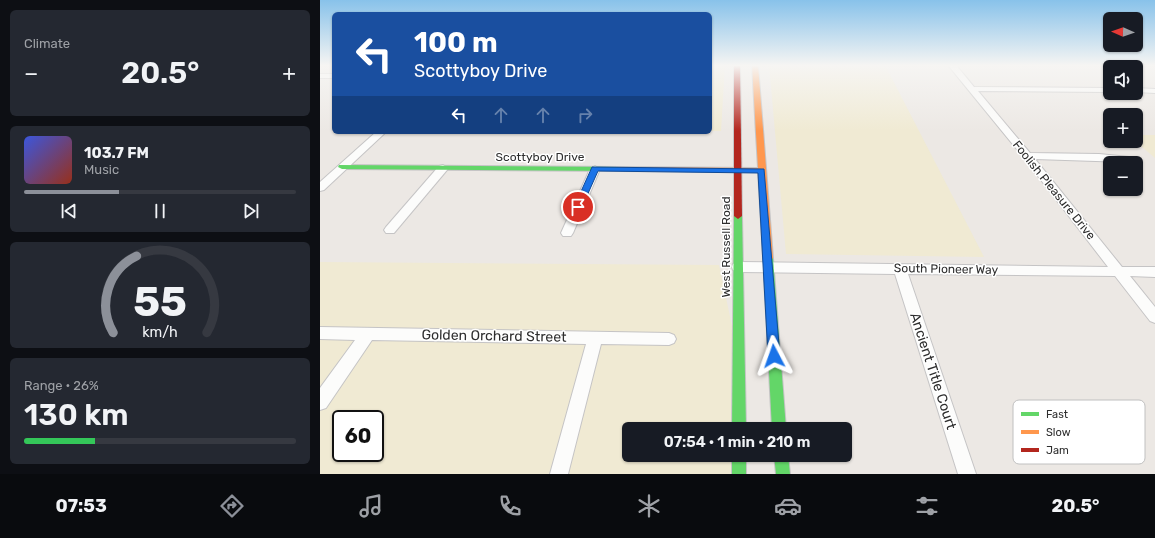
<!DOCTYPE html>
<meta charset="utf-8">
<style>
:root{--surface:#171b24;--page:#242831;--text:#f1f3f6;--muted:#9ea1a6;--line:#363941;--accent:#8c9099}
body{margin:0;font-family:Rubik,sans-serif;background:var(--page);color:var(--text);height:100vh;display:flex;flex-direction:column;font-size:15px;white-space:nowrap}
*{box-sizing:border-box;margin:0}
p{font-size:13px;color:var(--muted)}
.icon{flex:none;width:22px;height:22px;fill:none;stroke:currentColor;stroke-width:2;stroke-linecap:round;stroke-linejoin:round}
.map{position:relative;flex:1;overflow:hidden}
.panel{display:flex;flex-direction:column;gap:10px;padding:10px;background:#0d0f14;width:320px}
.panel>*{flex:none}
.hud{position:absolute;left:12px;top:12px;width:380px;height:122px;border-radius:6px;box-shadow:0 1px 3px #0004;background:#1a4fa0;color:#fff;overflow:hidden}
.needle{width:26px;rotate:272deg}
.tools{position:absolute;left:783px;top:12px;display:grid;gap:8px}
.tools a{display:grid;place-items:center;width:40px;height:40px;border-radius:6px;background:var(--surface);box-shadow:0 1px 3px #0004;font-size:20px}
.speed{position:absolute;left:12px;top:410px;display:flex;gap:8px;font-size:20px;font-weight:700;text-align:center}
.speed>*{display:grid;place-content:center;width:52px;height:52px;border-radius:50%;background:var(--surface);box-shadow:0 1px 3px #0004;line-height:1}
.speed .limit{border:2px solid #111;border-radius:6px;background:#fff;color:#111}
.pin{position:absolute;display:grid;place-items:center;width:34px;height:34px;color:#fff;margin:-17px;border:2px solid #fff;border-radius:50%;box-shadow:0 1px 4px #0007}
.me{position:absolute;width:44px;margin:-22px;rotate:356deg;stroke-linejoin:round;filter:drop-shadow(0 0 3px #0008)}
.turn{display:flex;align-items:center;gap:14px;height:84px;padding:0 16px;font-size:18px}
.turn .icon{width:52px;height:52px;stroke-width:2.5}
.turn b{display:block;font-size:28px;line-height:34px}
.lanes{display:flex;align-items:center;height:38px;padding:0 16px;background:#0003;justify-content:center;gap:20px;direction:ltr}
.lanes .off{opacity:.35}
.big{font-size:30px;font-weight:600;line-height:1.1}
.panel .tile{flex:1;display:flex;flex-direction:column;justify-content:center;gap:6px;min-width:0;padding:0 14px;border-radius:6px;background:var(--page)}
.panel .dial{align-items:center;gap:0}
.dial svg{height:104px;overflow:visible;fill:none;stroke:var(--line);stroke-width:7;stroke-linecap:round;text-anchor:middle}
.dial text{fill:var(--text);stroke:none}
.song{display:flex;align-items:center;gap:12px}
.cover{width:48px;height:48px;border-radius:6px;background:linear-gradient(135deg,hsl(230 70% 55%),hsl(10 70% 35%))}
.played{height:4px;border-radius:2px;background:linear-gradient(90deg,var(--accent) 35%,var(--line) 35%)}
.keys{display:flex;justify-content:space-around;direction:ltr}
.heat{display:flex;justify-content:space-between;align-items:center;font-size:22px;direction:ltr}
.charge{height:6px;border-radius:3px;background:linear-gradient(90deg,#34c759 26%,var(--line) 0)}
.trip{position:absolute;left:302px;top:422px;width:230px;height:40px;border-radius:6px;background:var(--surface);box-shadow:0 1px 3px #0004;font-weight:600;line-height:40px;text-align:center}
.tabs{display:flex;height:64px;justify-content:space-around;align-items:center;background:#090b0e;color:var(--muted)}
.tabs .icon{width:28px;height:28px}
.tabs .on{color:var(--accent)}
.tabs b{font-size:18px;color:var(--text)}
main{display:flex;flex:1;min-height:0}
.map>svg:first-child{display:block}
.sand{fill:#f0ead3;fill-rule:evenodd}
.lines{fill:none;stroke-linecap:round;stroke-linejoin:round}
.street-casing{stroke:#c5c4c5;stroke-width:2}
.fast-casing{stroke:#c5c4c5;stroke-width:2}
.slow-casing{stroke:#c5c4c5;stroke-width:2}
.jam-casing{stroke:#c5c4c5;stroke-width:2}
.street{fill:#fcfcfb;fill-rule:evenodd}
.fast{fill:#63d668;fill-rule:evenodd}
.slow{fill:#ff974d;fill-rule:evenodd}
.jam{fill:#b3261e;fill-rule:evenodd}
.route{fill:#1a73e8;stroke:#114b97}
.labels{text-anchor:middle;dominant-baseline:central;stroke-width:3;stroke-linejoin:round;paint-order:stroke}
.street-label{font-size:12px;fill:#2e2e2e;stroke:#fff}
.near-street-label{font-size:14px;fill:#2e2e2e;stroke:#fff}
.key{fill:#fff;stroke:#c0c0c0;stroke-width:1}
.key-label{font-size:11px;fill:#2e2e2e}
</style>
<main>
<section class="panel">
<div class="tile"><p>Climate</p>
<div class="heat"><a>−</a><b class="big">20.5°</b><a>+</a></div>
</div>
<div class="tile">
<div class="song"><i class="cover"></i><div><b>103.7 FM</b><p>Music</p></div></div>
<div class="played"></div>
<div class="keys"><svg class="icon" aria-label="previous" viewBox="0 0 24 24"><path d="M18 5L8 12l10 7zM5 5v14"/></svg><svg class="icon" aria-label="pause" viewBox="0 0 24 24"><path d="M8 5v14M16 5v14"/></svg><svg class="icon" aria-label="next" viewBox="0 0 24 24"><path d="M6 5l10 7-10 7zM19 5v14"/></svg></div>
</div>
<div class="tile dial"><svg viewBox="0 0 100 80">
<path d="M14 69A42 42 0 1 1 86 69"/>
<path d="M14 69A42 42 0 0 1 32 10" stroke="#8c9099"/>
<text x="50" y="56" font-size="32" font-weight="700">55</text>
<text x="50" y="72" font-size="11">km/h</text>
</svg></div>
<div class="tile"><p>Range · 26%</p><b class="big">130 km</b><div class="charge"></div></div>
</section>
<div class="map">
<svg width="835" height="474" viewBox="0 0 835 474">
<rect width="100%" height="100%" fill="#ece8e4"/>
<g class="sand">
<polygon points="390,65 405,65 401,131 390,131"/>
<polygon points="449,65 565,65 664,257 466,254"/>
<polygon points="816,135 835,135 835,158 815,141 816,141"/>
<path d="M0,262L399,265L412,326L411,429H309V455H411V474H0ZM21,419H55V453H21Z"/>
</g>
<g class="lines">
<defs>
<g id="street">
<polygon points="628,65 636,65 654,87 790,88 790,92 658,91 710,153 779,154 809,157 811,159 809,161 806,162 715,159 802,267 835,267 835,277 810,276 835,307 835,323 830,321 795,276 588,274 656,474 638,474 575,274 418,272 413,270 412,267 413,264 418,262 788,267 704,158"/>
<rect x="0" y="74" width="14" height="4"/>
<polygon points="816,88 835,89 835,93 816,92"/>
<polygon points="56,132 66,132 4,190 0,191 0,182"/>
<polygon points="123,165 128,168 127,170 74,233 66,233 64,230 66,227 119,166"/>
<polygon points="275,166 280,169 253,233 251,236 243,236 241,233 270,169"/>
<polygon points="0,327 349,333 354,335 356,339 354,343 349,345 281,344 248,474 230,474 266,344 52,340 6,408 0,410 0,388 35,340 0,339"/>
</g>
<g id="fast">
<polygon points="19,165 300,167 304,169 300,171 22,169 18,167"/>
<polygon points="418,213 422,216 426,429 412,429 414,216"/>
<polygon points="448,255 451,256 453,258 466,429 452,429 443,258 445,256"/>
<rect x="412" y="455" width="14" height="19"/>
<polygon points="454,455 468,455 470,474 456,474"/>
</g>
<polygon id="slow" points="432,65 438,65 453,258 451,260 445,260 443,258 438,172 300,171 296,169 300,167 438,168"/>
<polygon id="jam" points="414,65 420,65 422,216 418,219 414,216"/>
</defs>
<use href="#street" class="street-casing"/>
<use href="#fast" class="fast-casing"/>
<use href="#slow" class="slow-casing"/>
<use href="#jam" class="jam-casing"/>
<use href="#street" class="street"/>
<use href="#fast" class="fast"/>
<use href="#slow" class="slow"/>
<use href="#jam" class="jam"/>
</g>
<linearGradient id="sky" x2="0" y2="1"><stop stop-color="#88c2ea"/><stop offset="0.5" stop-color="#f6f5f3"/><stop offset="1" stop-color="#f6f5f3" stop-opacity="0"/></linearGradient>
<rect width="835" height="131" fill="url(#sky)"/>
<polygon class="route" points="272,167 444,169 460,356 458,359 454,361 450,359 448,356 438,173 278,171 262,207 261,209 255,209 254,207"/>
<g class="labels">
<g class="street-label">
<text x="220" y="157">Scottyboy Drive</text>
<text transform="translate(734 190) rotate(51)">Foolish Pleasure Drive</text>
<text transform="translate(406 247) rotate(-90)">West Russell Road</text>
<text transform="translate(626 269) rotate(1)">South Pioneer Way</text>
</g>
<g class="near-street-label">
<text transform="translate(174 336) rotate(1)">Golden Orchard Street</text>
<text transform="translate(613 371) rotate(72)">Ancient Title Court</text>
</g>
</g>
<rect x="693" y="400" width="132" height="64" rx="6" class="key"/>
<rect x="701" y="412" width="18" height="4" fill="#63d668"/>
<rect x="701" y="430" width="18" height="4" fill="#ff974d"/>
<rect x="701" y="448" width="18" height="4" fill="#b3261e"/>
<g class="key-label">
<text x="726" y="418">Fast</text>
<text x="726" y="436">Slow</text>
<text x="726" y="454">Jam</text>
</g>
</svg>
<div class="tools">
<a><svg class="needle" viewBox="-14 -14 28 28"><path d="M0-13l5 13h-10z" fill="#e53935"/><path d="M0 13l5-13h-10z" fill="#9ea1a6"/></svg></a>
<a><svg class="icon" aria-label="sound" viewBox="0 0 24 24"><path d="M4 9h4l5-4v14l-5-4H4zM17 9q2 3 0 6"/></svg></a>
<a>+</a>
<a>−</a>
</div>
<div class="speed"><div class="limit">60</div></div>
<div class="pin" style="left:258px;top:207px;background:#d93025"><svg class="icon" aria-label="arrive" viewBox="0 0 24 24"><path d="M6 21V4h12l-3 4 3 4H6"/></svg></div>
<svg class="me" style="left:454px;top:356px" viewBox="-20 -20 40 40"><path d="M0-17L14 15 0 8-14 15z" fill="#1a73e8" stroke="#fff" stroke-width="4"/></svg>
<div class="trip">07:54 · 1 min · 210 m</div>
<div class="hud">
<div class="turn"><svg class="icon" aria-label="left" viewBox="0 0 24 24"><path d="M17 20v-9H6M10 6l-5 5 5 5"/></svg><div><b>100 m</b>Scottyboy Drive</div></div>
<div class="lanes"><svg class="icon" aria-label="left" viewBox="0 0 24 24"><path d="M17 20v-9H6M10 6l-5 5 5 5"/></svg><svg class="icon off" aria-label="ahead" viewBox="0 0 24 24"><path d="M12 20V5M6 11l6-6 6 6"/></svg><svg class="icon off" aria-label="ahead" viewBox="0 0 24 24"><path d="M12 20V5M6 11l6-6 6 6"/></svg><svg class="icon off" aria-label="right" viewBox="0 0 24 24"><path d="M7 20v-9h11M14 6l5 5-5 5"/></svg></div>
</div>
</div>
</main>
<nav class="tabs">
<b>07:53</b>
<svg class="icon on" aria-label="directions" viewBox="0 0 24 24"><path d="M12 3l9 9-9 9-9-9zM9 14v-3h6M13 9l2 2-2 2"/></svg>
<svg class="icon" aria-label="music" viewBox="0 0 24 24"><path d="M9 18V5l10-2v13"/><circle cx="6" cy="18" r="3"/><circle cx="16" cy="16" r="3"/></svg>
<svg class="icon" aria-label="phone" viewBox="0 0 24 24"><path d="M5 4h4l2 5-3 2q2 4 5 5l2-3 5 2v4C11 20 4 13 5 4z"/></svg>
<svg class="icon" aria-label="climate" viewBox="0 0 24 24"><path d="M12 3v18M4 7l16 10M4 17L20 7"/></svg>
<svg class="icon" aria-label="car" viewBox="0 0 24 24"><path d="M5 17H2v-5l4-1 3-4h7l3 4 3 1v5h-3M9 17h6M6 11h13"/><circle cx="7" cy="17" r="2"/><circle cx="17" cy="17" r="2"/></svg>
<svg class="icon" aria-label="filters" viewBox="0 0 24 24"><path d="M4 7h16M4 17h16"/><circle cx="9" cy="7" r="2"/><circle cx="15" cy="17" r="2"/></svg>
<b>20.5°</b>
</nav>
